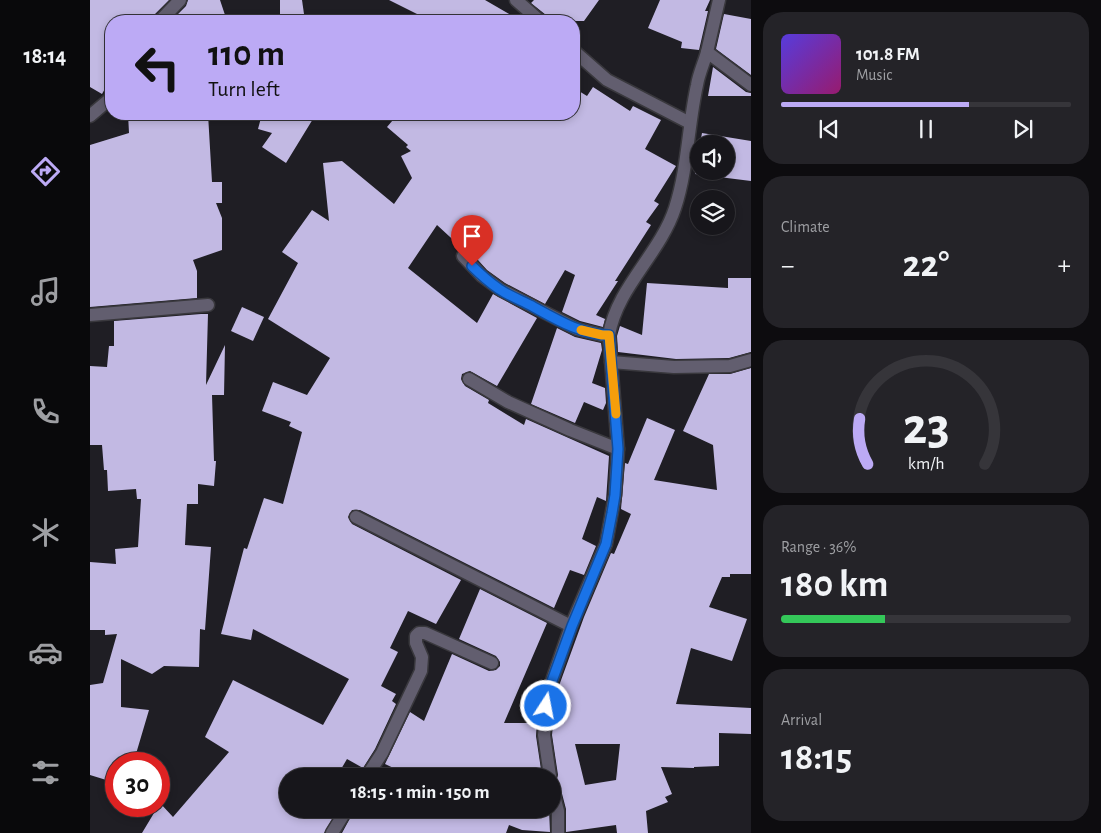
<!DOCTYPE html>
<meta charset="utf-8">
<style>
:root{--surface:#17161b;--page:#242328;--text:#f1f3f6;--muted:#9e9fa3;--line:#36353a;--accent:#bcaaf5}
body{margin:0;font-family:"Alegreya Sans",sans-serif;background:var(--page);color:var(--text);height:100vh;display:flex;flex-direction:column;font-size:19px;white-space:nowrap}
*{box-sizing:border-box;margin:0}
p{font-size:16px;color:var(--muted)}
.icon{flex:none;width:28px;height:28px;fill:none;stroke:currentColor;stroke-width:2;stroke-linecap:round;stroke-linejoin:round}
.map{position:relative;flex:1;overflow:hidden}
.side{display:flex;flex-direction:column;gap:12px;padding:12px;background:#0d0c0f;width:350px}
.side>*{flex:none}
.banner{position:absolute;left:15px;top:15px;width:475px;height:105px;border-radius:20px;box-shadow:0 2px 8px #0003,0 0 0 1px var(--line);background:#bcaaf5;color:#111;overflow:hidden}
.buttons{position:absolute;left:600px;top:135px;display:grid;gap:10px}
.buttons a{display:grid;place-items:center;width:45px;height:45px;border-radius:50%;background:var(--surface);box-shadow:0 2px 8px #0003,0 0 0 1px var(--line);font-size:25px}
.speed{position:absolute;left:15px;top:752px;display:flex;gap:10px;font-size:25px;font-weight:700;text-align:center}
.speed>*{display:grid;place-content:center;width:65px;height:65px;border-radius:50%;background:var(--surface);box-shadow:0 2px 8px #0003,0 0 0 1px var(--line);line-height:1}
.speed .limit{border:8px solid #d22;background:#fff;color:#111}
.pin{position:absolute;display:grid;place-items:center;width:42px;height:42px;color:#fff;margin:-51px -21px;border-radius:50% 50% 50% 0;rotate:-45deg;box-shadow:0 0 5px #0007}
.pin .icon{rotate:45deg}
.me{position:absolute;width:55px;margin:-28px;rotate:11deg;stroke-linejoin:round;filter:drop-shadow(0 0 4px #0008)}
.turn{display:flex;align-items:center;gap:18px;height:105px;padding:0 20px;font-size:22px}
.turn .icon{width:65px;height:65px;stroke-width:2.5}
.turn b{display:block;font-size:35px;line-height:42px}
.big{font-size:38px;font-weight:600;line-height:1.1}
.side .tile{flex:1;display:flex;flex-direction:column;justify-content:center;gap:8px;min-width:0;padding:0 18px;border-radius:20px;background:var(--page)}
.side .dial{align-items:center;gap:0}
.dial svg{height:130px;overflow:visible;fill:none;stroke:var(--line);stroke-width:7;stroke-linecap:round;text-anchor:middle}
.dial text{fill:var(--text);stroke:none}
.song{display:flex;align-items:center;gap:15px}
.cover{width:60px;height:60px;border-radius:8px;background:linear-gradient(135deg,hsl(250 70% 55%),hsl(320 70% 35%))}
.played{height:5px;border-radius:2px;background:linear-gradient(90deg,var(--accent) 65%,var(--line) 65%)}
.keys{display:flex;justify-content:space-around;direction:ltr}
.heat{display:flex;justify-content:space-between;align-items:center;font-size:28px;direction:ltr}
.charge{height:8px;border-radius:4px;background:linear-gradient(90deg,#34c759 36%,var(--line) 0)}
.trip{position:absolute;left:189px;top:768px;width:282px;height:50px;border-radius:25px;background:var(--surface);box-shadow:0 2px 8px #0003,0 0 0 1px var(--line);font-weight:600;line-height:50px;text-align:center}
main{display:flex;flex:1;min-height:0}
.tab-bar{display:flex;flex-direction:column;width:90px;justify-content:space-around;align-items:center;background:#09090b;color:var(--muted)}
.tab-bar .icon{width:35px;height:35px}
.tab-bar .current{color:var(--accent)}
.tab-bar b{font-size:22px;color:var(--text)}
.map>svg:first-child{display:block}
.building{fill:#c2b9e3;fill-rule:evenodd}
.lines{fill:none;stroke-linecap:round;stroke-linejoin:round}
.minor-casing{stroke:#39383d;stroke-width:15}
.minor{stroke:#625e6f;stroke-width:12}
.route-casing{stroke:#114b97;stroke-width:12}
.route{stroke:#1a73e8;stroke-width:9}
.slow{stroke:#f59e0b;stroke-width:9}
</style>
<main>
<nav class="tab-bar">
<b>18:14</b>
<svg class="icon current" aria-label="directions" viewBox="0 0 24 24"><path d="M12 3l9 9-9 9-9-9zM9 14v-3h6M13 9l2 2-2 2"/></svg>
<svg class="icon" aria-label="music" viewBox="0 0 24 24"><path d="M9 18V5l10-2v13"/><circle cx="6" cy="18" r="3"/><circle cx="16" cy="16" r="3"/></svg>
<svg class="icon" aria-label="phone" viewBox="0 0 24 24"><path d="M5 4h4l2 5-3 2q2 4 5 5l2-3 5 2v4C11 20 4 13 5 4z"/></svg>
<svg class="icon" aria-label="climate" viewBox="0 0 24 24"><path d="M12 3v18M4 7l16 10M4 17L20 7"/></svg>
<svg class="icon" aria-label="car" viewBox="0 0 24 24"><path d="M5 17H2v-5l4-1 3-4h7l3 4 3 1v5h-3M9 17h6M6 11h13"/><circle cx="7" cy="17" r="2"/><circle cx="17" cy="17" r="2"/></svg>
<svg class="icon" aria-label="filters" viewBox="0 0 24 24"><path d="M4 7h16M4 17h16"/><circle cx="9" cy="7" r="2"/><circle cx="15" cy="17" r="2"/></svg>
</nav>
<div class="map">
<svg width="661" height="833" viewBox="0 0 661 833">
<rect width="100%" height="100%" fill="#1f1e24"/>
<g class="building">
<polygon points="0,0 79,0 64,15 62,21 21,21 21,78 12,94 0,87"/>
<polygon points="98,0 130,0 137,21 81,21 96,6"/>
<polygon points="190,0 212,0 215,21 190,21"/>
<polygon points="299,0 395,0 426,18 430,14 438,21 341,21"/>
<polygon points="444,0 509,0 494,21 458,21 456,15 441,3"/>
<polygon points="570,0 620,0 615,11 618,11 609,50 591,48 592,42 558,28"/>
<polygon points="634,14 661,19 661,75 626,49"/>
<polygon points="623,67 656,92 661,93 661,96 618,96"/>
<polygon points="503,87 540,111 543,106 571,120 555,149 586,166 564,201 569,204 556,222 561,225 525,281 528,281 506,315 515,319 513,327 490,321 472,312 485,275 475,270 455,304 415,283 397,270 379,250 372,248 347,225 318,268 387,323 403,294 447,318 407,386 380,371 372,374 371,379 375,386 399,400 398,403 434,425 436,419 519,456 516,501 507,497 492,539 506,546 494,575 480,570 464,608 270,510 262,510 258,517 262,524 371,580 346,624 318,611 300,648 308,652 291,686 306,694 302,701 306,704 285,749 273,768 257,759 247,776 198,776 198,809 248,809 234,833 52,833 70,803 83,817 139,752 115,737 143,680 233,725 259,679 163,629 161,640 131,634 154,548 157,549 174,498 193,504 212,432 199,426 201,422 172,411 183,382 217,395 240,358 178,319 208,263 192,252 222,210 239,221 233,163 252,161 304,204 322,178 311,156 321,151 316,147 318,145 297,127 308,114 484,114 484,88 497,96"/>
<polygon points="38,114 118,114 122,182 132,182 132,203 126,203 132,218 132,250 103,260 107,271 107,298 0,307 0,145 39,133"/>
<polygon points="172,114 226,114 196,163 172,147 182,133 168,129"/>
<polygon points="612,133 661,141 661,181 605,174 609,153 609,171 636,171 636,144 610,144"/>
<polygon points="638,278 661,278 661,352 639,358 586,359 528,352 527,336 530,326 552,335 557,283 638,288"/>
<polygon points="152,307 174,317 163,341 141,331"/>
<polygon points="111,314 118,314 116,385 135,345 134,395 122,395 124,461 126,461 124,486 108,484 108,504 97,504 95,545 121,547 115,630 110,629 109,667 74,666 62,674 31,659 31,707 59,710 43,764 26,764 26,783 0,775 0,685 13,683 27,634 15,635 15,630 0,630 0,562 26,564 25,549 48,547 51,499 47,499 46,489 18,491 17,470 14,470 12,445 0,445 0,366 17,367 19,346 24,346 24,321"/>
<polygon points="467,328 485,337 511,343 512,350 502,383 515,388 516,403 513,410 494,402 485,423 441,404"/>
<path d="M661,368V574H640V577H632L619,607L657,619L642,661L601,648L586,704L661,708V734L629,733V766L604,767V768L571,767L582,794L575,797L578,802L556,811L558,833H527L526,825L476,832V809L470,786L466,781L468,775L462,735L466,694L494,617L521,553L524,554L541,514L531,509L535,463L538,464L557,418L585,430L564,480L627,490L623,445L593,431L619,374H640ZM485,744H530L526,780L495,785Z"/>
<polygon points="390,589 457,623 414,723 447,723 446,736 452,776 310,776 312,772 295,764 320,712 334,721 362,654 399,671 406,670 410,666 410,662 406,656 369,639"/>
<polygon points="265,809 459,809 460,832 432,830 419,825 416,833 252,833"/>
</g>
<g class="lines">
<defs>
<g id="minor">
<polyline points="426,0 450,21"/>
<polyline points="70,21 90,0"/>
<polyline points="484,51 517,80 600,123"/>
<polyline points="617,52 661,85"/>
<polyline points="0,116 21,98"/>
<polyline points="373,256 392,276 411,290 487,329 512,335 519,335"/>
<polyline points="0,315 118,305"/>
<polyline points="521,362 584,367 640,366 661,360"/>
<polyline points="379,379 418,402 480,430 528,449"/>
<polyline points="266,517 481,626"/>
<polyline points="277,776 292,753 331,671 332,657 326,643 326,636 329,633 335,633 402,663"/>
<path d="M460,776L454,735L458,692L481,626L516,544L525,495L528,449L519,335C527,287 570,254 585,208C598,168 598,125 607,85C609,73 614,63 617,52C621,35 625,17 629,0"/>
<polyline points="462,788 468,811 468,833"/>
<polyline points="242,833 257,809"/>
</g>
</defs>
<use href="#minor" class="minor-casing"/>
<use href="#minor" class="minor"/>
</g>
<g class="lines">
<defs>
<path id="route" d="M382,266C391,275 399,282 409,289C418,295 430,300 440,305C464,318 491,335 519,335L528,449L525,495L522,513L516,544L482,626L458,692L456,706"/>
</defs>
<use href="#route" class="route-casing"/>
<use href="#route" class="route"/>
<polyline class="slow" points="491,330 512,335 519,335 526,414"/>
</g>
</svg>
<div class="buttons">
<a><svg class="icon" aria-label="sound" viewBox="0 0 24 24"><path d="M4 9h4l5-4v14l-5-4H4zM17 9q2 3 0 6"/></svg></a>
<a><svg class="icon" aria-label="layers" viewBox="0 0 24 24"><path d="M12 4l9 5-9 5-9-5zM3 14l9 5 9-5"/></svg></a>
</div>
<div class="speed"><div class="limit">30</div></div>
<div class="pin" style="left:382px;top:266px;background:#d93025"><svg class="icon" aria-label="arrive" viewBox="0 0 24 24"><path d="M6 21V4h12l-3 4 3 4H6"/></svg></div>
<svg class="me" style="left:456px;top:706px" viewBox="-20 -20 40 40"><circle r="17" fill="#1a73e8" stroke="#fff" stroke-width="3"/><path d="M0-11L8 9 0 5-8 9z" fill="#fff"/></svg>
<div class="trip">18:15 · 1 min · 150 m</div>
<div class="banner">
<div class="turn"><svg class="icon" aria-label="left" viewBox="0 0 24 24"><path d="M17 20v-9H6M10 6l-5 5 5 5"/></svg><div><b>110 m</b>Turn left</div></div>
</div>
</div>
<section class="side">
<div class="tile">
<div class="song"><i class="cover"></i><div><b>101.8 FM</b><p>Music</p></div></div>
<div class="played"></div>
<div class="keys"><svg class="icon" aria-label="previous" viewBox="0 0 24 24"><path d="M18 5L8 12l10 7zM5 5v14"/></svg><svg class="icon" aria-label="pause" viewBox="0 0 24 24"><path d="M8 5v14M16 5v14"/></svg><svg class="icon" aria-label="next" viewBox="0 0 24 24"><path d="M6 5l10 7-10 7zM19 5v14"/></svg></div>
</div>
<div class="tile"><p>Climate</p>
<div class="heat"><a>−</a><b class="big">22°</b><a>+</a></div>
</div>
<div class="tile dial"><svg viewBox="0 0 100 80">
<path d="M14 69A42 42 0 1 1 86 69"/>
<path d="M14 69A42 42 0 0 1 9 41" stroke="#bcaaf5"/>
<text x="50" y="56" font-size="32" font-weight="700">23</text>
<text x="50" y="72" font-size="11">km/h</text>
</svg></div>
<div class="tile"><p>Range · 36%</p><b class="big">180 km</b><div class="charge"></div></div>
<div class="tile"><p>Arrival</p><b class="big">18:15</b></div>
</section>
</main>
